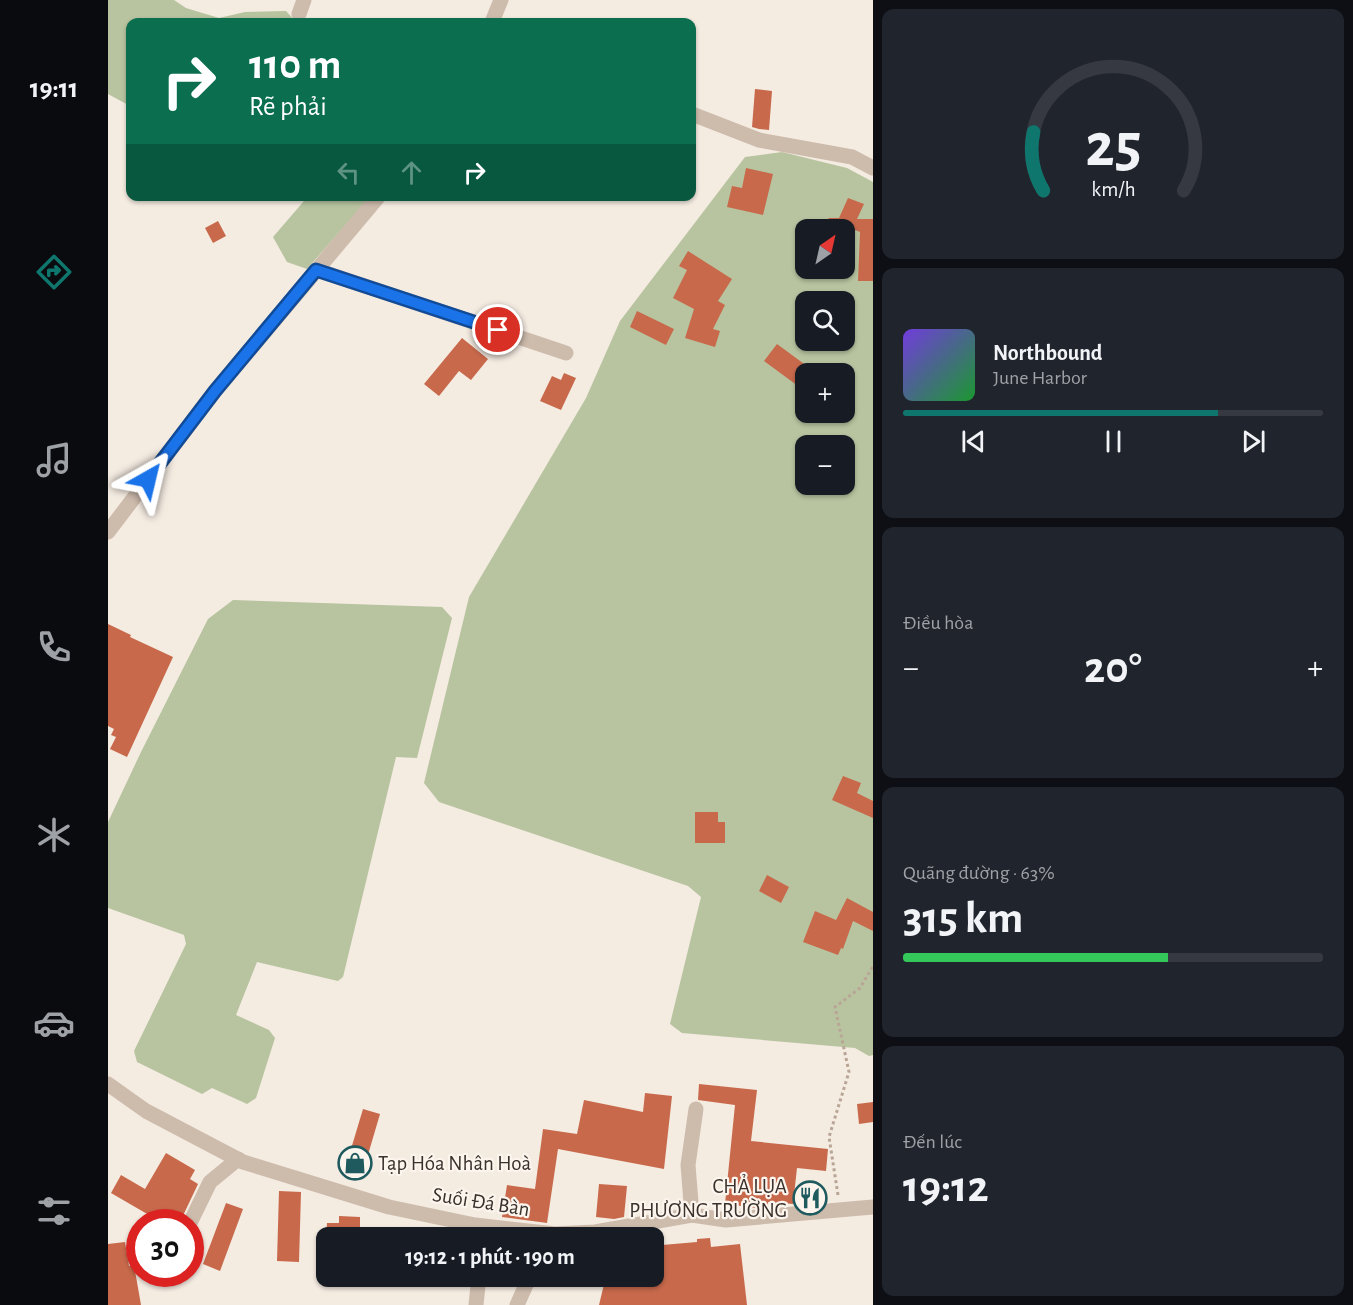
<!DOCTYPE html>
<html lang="vi">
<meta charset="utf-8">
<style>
:root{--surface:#171b24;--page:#20242c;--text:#f1f3f6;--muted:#9ea1a6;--line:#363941;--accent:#0f766e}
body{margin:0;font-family:"Alegreya Sans",sans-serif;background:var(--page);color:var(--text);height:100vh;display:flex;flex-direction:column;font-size:22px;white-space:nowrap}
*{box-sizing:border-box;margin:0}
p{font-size:20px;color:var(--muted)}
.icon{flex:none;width:33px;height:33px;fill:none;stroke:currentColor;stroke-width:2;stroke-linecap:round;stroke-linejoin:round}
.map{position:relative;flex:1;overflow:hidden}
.sheet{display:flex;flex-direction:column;gap:9px;padding:9px;background:#0d0f14;width:480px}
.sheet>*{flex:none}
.top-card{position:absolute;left:18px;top:18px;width:570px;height:183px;border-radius:12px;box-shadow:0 2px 4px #0004;background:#0b6e4f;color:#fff;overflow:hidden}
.needle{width:39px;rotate:34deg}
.tools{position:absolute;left:687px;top:219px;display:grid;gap:12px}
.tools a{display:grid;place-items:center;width:60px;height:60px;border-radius:12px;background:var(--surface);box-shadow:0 2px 4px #0004;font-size:30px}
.speed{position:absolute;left:18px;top:1209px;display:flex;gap:12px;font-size:30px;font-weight:700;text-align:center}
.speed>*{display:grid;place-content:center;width:78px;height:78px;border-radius:50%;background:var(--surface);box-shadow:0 2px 4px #0004;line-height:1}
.speed .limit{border:9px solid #d22;background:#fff;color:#111}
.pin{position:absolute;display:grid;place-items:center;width:51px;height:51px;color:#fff;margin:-26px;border:3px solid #fff;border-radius:50%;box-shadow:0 2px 6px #0007}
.me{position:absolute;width:66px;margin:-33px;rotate:37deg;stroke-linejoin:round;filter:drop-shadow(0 0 4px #0008)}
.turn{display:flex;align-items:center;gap:21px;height:126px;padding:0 24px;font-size:27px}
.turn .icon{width:78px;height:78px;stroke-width:2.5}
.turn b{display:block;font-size:42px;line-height:51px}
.lanes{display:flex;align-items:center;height:57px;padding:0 24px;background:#0003;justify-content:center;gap:30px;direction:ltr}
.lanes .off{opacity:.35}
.big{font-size:45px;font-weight:700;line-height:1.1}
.sheet .widget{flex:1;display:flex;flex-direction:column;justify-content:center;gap:9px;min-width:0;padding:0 21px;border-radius:12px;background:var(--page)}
.sheet .dial{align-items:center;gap:0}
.dial svg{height:156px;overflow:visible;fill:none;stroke:var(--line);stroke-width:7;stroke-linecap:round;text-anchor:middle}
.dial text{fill:var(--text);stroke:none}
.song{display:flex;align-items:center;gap:18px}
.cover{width:72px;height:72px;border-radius:9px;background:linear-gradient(135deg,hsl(260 70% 55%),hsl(130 70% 35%))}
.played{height:6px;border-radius:3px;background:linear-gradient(90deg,var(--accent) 75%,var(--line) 75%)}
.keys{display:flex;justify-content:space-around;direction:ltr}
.heat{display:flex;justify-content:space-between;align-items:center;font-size:33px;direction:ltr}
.charge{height:9px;border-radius:4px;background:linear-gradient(90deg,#34c759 63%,var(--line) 0)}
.trip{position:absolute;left:208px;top:1227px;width:348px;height:60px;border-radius:12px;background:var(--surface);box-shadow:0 2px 4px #0004;font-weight:700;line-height:60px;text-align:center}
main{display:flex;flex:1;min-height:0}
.tabs{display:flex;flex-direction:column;width:108px;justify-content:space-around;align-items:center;background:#090b0e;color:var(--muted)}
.tabs .icon{width:42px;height:42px}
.tabs .active{color:var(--accent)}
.tabs b{font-size:27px;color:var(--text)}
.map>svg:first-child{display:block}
.green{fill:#b8c4a0;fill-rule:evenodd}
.building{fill:#c8694b}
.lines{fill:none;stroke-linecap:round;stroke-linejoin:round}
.path{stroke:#b9a596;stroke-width:3;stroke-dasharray:3 3;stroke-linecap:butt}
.minor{stroke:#cdbbac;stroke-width:15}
.route-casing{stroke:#114b97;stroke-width:15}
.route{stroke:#1a73e8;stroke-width:10}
.labels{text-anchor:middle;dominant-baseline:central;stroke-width:4.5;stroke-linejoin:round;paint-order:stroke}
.poi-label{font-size:21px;fill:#3b302b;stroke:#fbf5ee;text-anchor:start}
.street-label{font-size:21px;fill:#3b302b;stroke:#fbf5ee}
</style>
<main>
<nav class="tabs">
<b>19:11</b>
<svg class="icon active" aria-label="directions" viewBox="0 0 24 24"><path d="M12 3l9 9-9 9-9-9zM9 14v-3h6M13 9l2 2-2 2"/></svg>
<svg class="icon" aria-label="music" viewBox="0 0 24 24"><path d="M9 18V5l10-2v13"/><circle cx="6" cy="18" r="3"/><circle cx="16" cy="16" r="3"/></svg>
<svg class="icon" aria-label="phone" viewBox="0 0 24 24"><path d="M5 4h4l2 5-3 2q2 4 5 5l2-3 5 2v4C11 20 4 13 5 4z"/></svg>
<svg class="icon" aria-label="climate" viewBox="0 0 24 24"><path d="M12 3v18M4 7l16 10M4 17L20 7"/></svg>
<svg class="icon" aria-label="car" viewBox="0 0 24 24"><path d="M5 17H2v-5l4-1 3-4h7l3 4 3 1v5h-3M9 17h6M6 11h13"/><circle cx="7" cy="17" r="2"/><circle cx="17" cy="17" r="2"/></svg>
<svg class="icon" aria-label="filters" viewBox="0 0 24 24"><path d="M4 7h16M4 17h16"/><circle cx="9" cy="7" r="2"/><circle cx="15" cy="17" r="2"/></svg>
</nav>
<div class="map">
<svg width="765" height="1305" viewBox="0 0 765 1305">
<rect width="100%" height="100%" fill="#f4ebe1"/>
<g class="green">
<polygon points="0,0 66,0 78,8 111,18 137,12 178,11 188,22 22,22 22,106 0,94"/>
<path d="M674,152L739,168L765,182V1055L761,1056L747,1048L574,1033L562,1024L593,897L580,886L331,802L316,783L361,597L478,398L512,321L637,157ZM698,230H736V268H698ZM698,302H736V340H698ZM698,374H736V412H698ZM698,446H736V484H698Z"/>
<polygon points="188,197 262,197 199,269 179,262 165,237 196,201"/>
<polygon points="125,600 334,607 344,618 309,758 288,757 235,977 230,981 149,962 128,1015 161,1030 167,1038 148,1098 139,1104 104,1088 94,1094 29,1062 26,1051 78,944 76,935 0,908 0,822 33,752 100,619"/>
</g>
<g class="building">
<polygon points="647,89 664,91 661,130 651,129 644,127"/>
<polygon points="638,168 665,174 655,215 619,207 624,186 634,188"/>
<polygon points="740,198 756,204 749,219 765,219 765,281 750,281 752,232 720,219 721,218 731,218"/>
<polygon points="110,221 118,236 105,243 97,228"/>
<polygon points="580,251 624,279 610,301 617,305 605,329 612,331 607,347 577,338 586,309 565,298 579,270 571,266"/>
<polygon points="529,311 566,329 558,345 522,327"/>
<polygon points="354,338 380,359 363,380 351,371 331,396 316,384"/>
<polygon points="669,344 703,369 699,374 698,374 698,376 690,386 656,361"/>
<polygon points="456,373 468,378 453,410 432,401 444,376 453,380"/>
<polygon points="0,624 23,635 22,637 65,657 19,757 2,749 8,737 3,735 6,729 0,726"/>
<polygon points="735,776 753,783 749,793 765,801 765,818 724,800"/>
<polygon points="587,812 610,812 610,822 617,822 617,843 587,843"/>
<polygon points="659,875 681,887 673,903 651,891"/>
<polygon points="739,898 765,912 765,931 745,921 735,949 733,948 730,955 695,942 707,911 728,920"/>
<polygon points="591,1084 649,1090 643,1141 720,1149 718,1171 689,1168 685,1204 660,1202 660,1207 649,1208 617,1204 627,1105 590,1100"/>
<polygon points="537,1093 564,1096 556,1169 450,1149 439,1223 394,1217 399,1185 427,1189 435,1129 469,1134 476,1100 535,1112"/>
<polygon points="765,1102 765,1122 751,1124 749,1104"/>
<polygon points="255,1109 272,1114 254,1175 237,1169"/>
<polygon points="58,1153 87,1170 82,1179 90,1184 72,1222 53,1222 3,1193 13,1175 37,1189"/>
<polygon points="491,1184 519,1186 516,1217 506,1219 488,1217"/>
<polygon points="171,1191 193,1192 191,1262 169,1261"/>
<polygon points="118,1203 135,1209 112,1271 95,1264"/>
<polygon points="231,1216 252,1217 252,1238 218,1238 219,1223 231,1223"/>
<polygon points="602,1238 603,1247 632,1244 639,1305 491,1305 498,1276 546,1276 546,1252 555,1251 554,1245 589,1242 589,1239"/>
<polygon points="17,1242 21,1266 26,1265 33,1305 0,1305 0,1244"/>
</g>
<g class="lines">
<polyline class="path" points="730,1195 721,1137 741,1072 727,1007 752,988 765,966"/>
<g class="minor">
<polyline points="191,14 196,0"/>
<polyline points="384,22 393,0"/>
<polyline points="584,114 651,140 744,157 765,168"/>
<polyline points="209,270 458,353"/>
<polyline points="0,532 107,391 271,196"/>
<polyline points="0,1084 38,1111 135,1162 281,1207 367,1225 447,1234 487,1232 584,1215 618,1220 765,1207"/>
<polyline points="584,1215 580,1165 588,1109"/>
<polyline points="82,1223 102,1182 130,1159"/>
<polyline points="368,1305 371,1276"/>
<polyline points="409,1305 422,1276"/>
</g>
</g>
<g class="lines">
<defs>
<polyline id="route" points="40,479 107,391 208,270 390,330"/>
</defs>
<use href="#route" class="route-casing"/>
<use href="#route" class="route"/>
</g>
<defs>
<symbol id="shop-ring" viewBox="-11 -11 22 22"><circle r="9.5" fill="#fbf5ee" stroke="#1f5a5e" stroke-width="1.5"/><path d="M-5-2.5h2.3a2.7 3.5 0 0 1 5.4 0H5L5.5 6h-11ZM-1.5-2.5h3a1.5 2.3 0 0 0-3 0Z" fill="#1f5a5e"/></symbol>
<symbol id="restaurant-ring" viewBox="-11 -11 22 22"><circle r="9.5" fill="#fbf5ee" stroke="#1f5a5e" stroke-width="1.5"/><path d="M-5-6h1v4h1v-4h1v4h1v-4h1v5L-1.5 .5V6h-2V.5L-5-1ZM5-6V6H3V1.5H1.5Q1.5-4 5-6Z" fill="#1f5a5e"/></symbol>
</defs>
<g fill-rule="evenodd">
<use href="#shop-ring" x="228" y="1144" width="38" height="38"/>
<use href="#restaurant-ring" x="683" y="1179" width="38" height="38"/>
</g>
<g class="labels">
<g class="poi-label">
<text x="270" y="1163">Tạp Hóa Nhân Hoà</text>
<text x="679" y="1186" text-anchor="end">CHẢ LỤA<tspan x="679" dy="24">PHƯƠNG TRƯỜNG</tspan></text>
</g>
<g class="street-label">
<text transform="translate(373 1202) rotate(9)">Suối Đá Bàn</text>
</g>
</g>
</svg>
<div class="tools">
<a><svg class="needle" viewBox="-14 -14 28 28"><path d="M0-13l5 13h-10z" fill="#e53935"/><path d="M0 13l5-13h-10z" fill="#9ea1a6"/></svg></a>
<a><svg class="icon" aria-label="search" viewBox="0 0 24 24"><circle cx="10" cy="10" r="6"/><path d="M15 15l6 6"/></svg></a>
<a>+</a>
<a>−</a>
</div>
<div class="speed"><div class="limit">30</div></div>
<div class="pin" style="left:390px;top:330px;background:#d93025"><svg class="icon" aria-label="arrive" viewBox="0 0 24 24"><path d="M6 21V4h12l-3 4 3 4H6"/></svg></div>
<svg class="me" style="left:40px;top:479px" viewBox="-20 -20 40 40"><path d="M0-17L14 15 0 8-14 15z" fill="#1a73e8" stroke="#fff" stroke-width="4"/></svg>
<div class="trip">19:12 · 1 phút · 190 m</div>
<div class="top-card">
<div class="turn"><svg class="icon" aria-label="right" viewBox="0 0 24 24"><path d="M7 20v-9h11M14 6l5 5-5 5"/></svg><div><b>110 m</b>Rẽ phải</div></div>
<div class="lanes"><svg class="icon off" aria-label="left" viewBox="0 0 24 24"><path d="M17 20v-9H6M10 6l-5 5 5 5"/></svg><svg class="icon off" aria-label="ahead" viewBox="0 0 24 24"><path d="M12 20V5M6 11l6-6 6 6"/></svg><svg class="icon" aria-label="right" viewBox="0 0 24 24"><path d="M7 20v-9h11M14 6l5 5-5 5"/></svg></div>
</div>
</div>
<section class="sheet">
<div class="widget dial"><svg viewBox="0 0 100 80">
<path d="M14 69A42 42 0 1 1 86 69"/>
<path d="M14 69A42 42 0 0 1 9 39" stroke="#0f766e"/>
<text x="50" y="56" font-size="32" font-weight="700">25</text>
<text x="50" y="72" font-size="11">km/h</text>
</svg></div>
<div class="widget">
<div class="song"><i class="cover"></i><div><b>Northbound</b><p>June Harbor</p></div></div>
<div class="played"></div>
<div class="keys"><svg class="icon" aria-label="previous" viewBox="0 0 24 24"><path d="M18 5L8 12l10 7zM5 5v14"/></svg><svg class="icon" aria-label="pause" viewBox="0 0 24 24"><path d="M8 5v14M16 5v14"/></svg><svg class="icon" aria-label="next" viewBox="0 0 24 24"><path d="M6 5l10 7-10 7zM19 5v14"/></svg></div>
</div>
<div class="widget"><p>Điều hòa</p>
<div class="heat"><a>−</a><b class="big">20°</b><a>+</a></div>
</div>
<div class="widget"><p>Quãng đường · 63%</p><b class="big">315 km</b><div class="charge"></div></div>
<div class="widget"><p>Đến lúc</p><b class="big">19:12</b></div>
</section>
</main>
